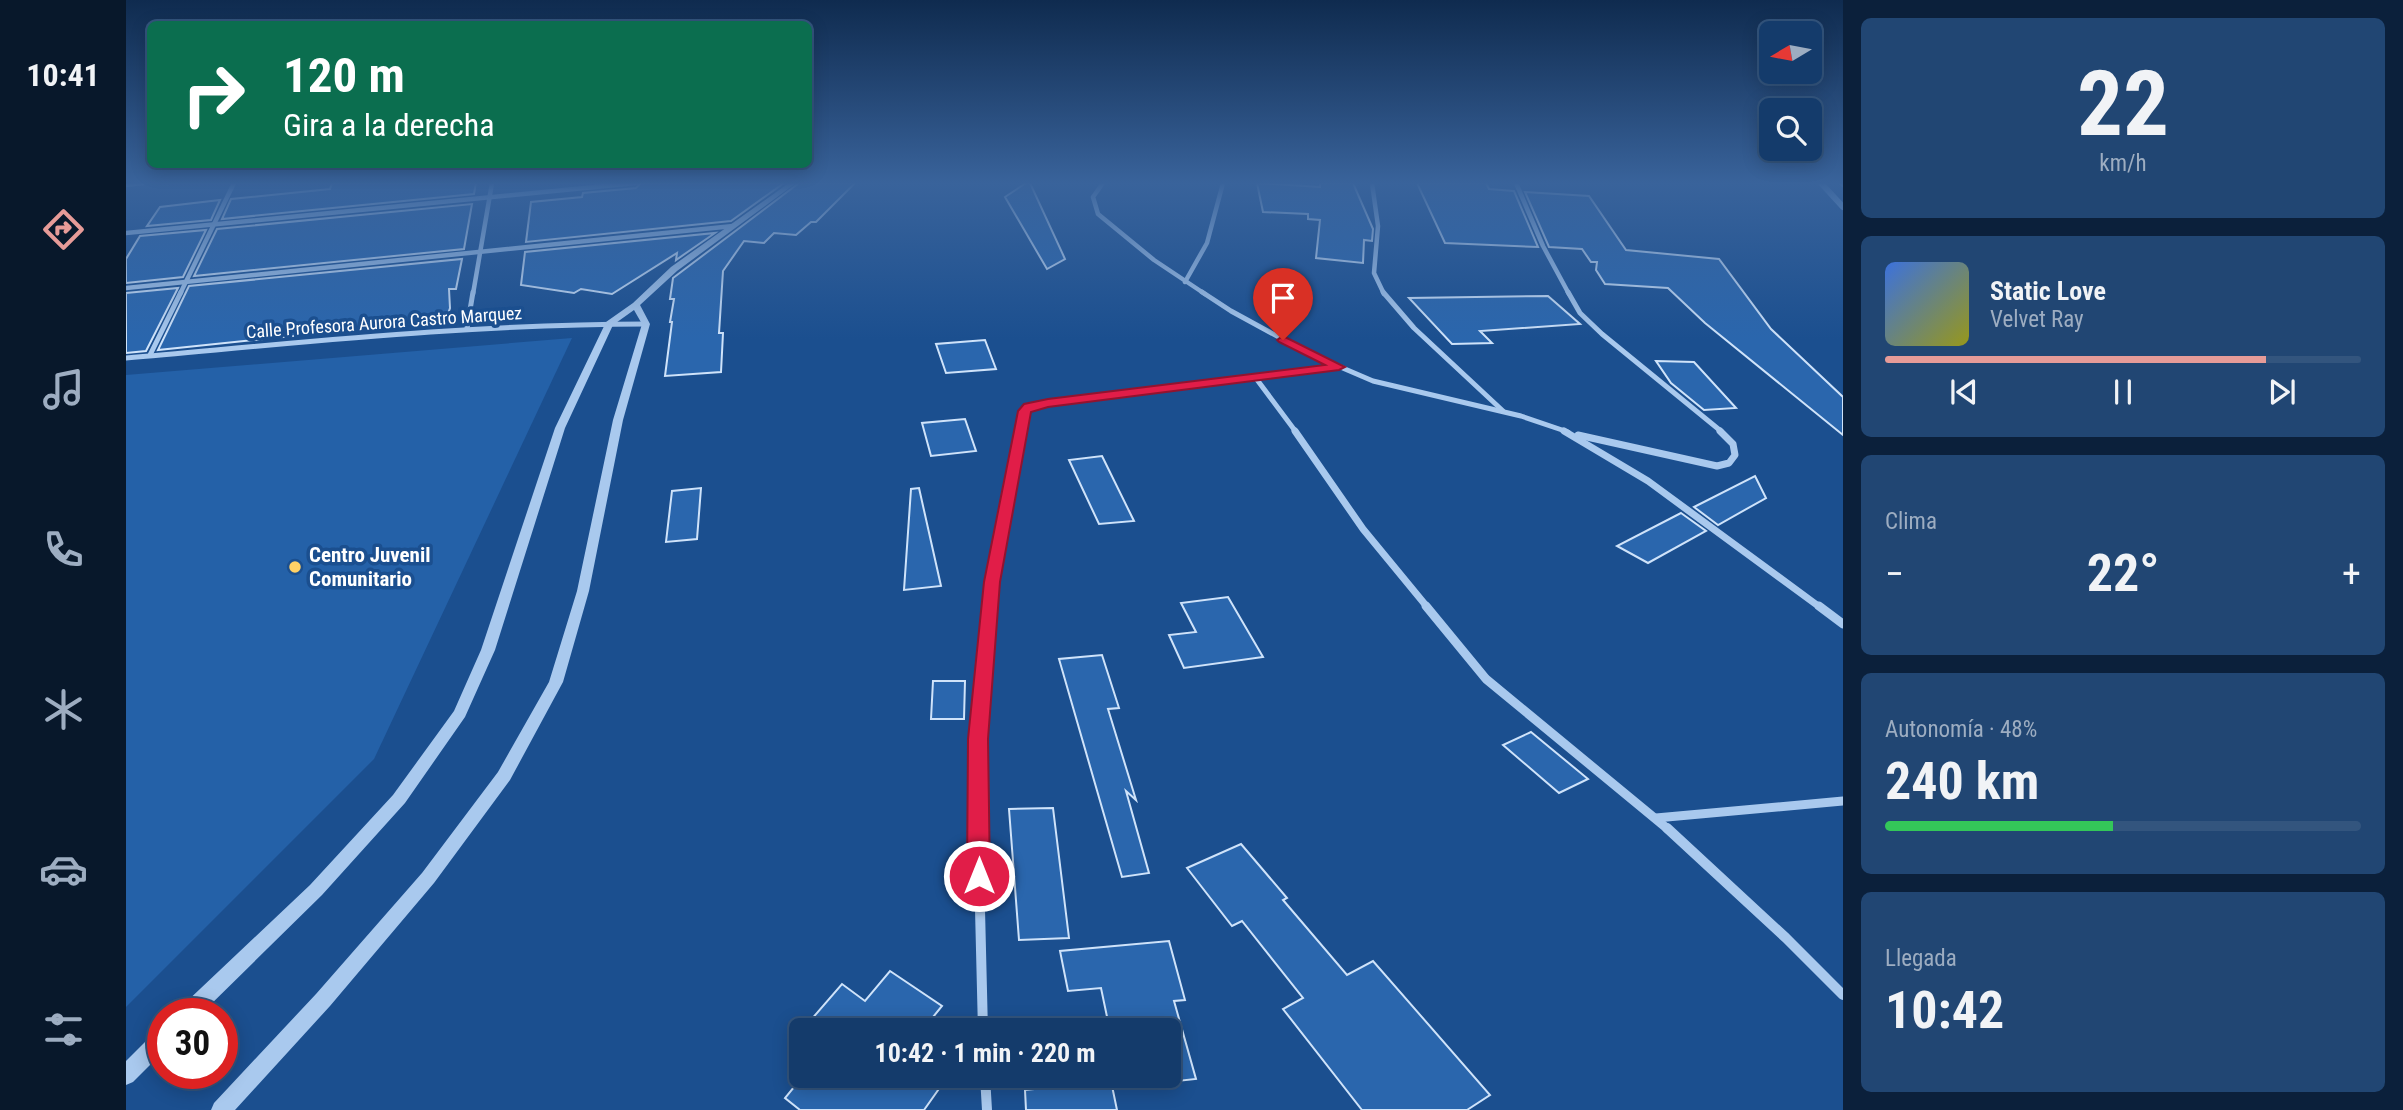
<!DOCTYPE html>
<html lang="es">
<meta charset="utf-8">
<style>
:root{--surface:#143b6b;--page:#214673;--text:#f1f3f6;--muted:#9dadc1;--line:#33557e;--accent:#e69b98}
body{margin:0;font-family:"Roboto Condensed",sans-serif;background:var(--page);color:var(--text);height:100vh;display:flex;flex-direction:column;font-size:26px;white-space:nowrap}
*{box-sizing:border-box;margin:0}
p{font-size:23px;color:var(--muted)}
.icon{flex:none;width:38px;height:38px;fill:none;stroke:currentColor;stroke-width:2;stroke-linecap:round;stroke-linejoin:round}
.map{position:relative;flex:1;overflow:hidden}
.panel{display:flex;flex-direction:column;gap:18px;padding:18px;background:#0b203b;width:560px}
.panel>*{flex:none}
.guide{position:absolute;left:21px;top:21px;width:665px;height:147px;border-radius:10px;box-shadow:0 4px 18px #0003,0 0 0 2px var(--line);background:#0b6e4f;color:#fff;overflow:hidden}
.needle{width:46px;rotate:260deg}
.tools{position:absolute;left:1633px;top:21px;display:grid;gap:14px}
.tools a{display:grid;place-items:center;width:63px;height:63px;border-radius:10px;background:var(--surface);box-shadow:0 4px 18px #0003,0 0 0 2px var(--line);font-size:35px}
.speed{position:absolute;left:21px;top:998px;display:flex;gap:14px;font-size:35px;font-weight:700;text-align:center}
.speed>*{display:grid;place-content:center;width:91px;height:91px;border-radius:50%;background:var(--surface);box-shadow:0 4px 18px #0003,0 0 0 2px var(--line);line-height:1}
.speed .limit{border:10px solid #d22;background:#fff;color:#111}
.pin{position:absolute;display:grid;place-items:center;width:60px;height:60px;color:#fff;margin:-72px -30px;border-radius:50% 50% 50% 0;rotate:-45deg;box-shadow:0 0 7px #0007}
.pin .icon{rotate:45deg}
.me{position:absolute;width:77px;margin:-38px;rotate:0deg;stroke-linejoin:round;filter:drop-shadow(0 0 5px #0008)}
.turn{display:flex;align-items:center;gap:24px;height:147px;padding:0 21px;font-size:32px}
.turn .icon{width:91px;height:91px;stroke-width:2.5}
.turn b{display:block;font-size:49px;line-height:60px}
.big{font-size:52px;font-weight:700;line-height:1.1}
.panel .widget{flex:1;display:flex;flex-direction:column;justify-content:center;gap:10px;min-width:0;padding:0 24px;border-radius:10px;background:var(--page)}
.panel .dial{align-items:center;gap:0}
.dial b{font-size:91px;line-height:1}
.song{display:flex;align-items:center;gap:21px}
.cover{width:84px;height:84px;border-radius:10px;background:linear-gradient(135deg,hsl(220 70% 55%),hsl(60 70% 35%))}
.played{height:7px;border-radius:4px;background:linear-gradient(90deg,var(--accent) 80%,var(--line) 80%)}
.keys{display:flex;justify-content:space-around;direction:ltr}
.heat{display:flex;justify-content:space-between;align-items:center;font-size:38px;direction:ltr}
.charge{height:10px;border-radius:5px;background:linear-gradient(90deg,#34c759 48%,var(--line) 0)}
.trip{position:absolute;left:663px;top:1018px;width:392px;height:70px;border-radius:10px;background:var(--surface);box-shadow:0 4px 18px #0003,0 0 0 2px var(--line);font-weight:700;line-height:70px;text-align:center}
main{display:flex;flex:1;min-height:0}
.tab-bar{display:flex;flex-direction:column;width:126px;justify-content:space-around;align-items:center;background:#08182b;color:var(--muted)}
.tab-bar .icon{width:49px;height:49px}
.tab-bar .current{color:var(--accent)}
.tab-bar b{font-size:32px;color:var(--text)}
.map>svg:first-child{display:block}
.green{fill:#2461a8}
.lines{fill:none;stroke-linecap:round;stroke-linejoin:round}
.stream{stroke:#9cc4f0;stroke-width:6}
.building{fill:#2a66ad;stroke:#cfe3fa;stroke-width:2}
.minor-far4{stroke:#a9c9ee;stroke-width:4.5}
.minor-far3{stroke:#a9c9ee;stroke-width:5}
.minor-far2{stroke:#a9c9ee;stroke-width:7}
.minor-far1{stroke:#a9c9ee;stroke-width:9}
.minor{stroke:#a9c9ee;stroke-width:10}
.tertiary{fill:#a9c9ee;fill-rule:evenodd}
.route{fill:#e11d48;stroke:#92132f;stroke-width:2}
.poi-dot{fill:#ffd166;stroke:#1b4f8f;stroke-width:2.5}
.labels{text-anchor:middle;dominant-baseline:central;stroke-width:7;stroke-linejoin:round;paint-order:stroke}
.far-street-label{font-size:18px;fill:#fff;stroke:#1b4f8f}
.poi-label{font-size:21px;font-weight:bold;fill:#fff;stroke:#1b4f8f;text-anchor:start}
</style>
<main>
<nav class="tab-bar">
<b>10:41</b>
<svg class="icon current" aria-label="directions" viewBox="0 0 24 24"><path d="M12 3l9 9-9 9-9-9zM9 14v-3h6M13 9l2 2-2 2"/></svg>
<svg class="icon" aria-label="music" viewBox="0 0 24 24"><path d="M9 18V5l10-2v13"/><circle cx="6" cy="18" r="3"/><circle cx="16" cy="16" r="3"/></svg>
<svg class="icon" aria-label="phone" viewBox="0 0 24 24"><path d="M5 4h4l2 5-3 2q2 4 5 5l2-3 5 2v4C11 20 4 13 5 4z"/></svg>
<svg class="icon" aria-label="climate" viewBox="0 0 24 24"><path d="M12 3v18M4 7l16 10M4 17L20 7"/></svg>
<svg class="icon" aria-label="car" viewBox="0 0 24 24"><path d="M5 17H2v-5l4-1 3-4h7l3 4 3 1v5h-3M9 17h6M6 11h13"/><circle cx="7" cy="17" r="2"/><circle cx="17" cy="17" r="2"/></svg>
<svg class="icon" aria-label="filters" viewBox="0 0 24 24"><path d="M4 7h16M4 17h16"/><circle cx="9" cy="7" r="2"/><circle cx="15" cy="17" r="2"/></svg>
</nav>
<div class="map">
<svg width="1717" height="1110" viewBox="0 0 1717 1110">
<rect width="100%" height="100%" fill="#1b4f8f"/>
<polygon class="green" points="446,338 248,759 0,1007 0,375"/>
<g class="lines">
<polyline class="stream" points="1695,183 1717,207"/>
</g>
<g class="building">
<polygon points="206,183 350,183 348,194 96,219 105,199 204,189"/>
<polygon points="515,183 658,183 605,221 400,242 405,202 456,197 457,193 510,188"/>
<polygon points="673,183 729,183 690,222 685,222 670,235 648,233 638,243 618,241 597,271 593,333 597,333 595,372 539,376 546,322 544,322 548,299 544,299 547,278"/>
<polygon points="900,183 904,183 939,259 921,269 879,197"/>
<polygon points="1131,183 1194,187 1194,183 1227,183 1247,229 1246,241 1238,240 1237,263 1190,258 1194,220 1182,219 1182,214 1137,212"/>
<polygon points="1291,183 1360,183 1363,189 1388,191 1412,247 1319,243"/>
<polygon points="1399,192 1463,196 1500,250 1593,259 1645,329 1717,397 1717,435 1579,323 1542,288 1479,284 1470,270 1471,262 1465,262 1456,249 1423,247"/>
<polygon points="94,200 85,220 21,226 34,207"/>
<polygon points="346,204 338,249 68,276 91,229"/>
<polygon points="80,230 57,277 0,283 0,259 14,236"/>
<polygon points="589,233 550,260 551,253 486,294 455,289 448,293 395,285 399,252"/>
<polygon points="336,259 330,289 323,289 324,308 320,320 32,350 63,286"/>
<polygon points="52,288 20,351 0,353 0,293"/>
<polygon points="1422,296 1454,324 1354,331 1366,343 1326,344 1283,298"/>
<polygon points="859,340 870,369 820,373 810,344"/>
<polygon points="1530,361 1568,362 1610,408 1578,410 1545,383"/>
<polygon points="839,419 850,451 805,456 796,423"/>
<polygon points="976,456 1008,521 973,524 943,460"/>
<polygon points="1629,476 1640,498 1592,525 1568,507"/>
<polygon points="575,488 571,539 540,542 546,491"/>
<polygon points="793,488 815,586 778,590 785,489"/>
<polygon points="1555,513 1580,531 1522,563 1491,546"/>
<polygon points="1102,597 1137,657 1058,668 1043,635 1070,632 1055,603"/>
<polygon points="976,655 993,708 982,709 1010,800 1000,791 1023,873 996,877 933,659"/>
<polygon points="807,681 839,681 838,719 805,719"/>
<polygon points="1405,732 1462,779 1433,793 1377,745"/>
<polygon points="927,808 943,938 893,940 883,809"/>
<polygon points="1115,844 1161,898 1157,900 1221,975 1247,961 1364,1095 1341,1110 1236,1110 1157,1009 1177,998 1116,921 1106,926 1061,868"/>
<polygon points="1043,941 1059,1000 1048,1001 1070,1079 996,1087 993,1076 1043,1076 1043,1031 984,1031 975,988 942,991 934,951"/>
<polygon points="764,971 816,1006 807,1017 827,1031 682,1031 678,1028 716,984 739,1001"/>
<polygon points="677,1076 822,1076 798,1110 674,1110 659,1098"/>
<polygon points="985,1081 991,1110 900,1110 899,1090"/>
</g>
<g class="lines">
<g class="minor-far4">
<polyline points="977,183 967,197 972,214 1028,260 1079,294"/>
<polyline points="1246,183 1252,226 1248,273 1258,294"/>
<polyline points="1390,183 1417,246 1443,294"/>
<polyline points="1715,183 1717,185"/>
<polyline points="0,185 17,183"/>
<polyline points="0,233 510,183"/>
<polyline points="1059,282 1081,243 1097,183"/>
<polyline points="0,288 607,226"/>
<polyline points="54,294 108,183"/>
<polyline points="347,294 366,183"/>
</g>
<g class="minor-far3">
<polyline points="1076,292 1105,311 1184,354 1247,381 1395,416 1442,432"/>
<polyline points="1257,292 1288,328 1377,411"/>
<polyline points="1442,292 1454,313 1476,334 1596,432"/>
<polyline points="341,328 347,292"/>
<polyline points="24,355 55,292"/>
<path d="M0,358C173,343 346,324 520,324"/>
<polyline points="1129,377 1170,432"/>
<path d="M895,432C899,409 898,408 922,403L1213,367"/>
</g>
<g class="minor-far2">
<polyline points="1169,431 1237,529 1302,608"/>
<polyline points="1438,431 1522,481 1695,608"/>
<polyline points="1452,435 1591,466 1603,463 1609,455 1607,444 1594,431"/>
<polyline points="864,608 866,582 895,431"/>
</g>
<g class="minor-far1">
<polyline points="1300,606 1360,679 1543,830"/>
<polyline points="1693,606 1717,624"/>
<polyline points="1530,818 1717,801"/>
<polyline points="852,830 852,739 864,606"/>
</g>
<g class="minor">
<polyline points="852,828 857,1031"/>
<polyline points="1541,828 1660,938 1717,995"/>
<polyline points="859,1076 861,1110"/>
</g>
<g class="tertiary">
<polygon points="663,183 670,183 551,271 514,305 524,324 497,420 463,591 437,682 384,780 308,883 204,1006 109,1110 85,1110 88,1103 190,994 296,873 372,772 423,682 451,591 487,420 516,324 508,310 487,325 439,428 369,650 339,717 279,803 196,895 76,1013 53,1013 56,1006 184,885 267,795 328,711 355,650 429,428 480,322 507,303 545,267"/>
<polygon points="37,1028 37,1052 7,1082 0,1085 0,1061 30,1031"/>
</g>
</g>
<linearGradient id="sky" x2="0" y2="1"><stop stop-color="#0f2b4f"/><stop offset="0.54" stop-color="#39639b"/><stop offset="1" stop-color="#39639b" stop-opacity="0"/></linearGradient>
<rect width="1717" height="339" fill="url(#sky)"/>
<polygon class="route" points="1157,336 1219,367 1213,370 922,407 905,412 874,582 862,739 864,876 861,883 853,886 845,883 841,876 842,739 858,582 892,411 898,404 922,399 1199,365 1153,342 1151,340"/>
<circle class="poi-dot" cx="169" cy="567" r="7"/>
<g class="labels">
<g class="far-street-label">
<text transform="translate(258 322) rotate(-4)">Calle Profesora Aurora Castro Marquez</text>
</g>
<g class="poi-label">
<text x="183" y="555">Centro Juvenil<tspan x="183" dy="24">Comunitario</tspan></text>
</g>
</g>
</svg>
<div class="tools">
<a><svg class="needle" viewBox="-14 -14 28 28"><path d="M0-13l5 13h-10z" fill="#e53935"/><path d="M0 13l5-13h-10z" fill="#9dadc1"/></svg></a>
<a><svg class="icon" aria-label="search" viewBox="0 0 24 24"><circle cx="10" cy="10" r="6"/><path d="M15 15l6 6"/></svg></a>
</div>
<div class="speed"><div class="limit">30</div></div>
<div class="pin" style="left:1157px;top:340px;background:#d93025"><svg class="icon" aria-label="arrive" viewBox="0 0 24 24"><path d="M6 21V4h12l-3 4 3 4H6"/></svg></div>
<svg class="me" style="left:853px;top:876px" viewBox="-20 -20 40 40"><circle r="17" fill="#e11d48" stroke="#fff" stroke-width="3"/><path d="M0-11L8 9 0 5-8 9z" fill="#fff"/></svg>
<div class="trip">10:42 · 1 min · 220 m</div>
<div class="guide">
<div class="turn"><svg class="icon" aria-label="right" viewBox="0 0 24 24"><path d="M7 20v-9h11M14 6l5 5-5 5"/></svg><div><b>120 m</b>Gira a la derecha</div></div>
</div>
</div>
<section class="panel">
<div class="widget dial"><b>22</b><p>km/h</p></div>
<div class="widget">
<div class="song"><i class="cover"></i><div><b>Static Love</b><p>Velvet Ray</p></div></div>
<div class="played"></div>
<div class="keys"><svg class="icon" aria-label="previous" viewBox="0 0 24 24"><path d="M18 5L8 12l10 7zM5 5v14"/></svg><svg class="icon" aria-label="pause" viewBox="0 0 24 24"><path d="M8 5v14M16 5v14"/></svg><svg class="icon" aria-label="next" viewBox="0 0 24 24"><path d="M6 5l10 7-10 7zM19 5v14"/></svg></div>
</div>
<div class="widget"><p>Clima</p>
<div class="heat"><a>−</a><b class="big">22°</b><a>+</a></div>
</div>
<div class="widget"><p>Autonomía · 48%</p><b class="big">240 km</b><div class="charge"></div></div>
<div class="widget"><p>Llegada</p><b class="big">10:42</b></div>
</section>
</main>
